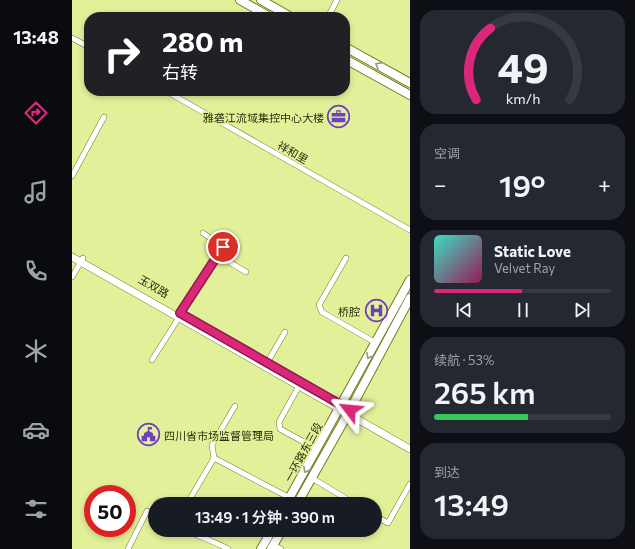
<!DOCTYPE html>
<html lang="zh">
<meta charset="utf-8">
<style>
:root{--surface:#171b24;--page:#242831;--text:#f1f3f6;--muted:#9ea1a6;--line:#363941;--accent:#db2777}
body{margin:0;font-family:Commissioner,"Noto Sans SC",sans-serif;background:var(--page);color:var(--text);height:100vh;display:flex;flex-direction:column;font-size:15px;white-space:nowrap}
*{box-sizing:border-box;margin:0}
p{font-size:13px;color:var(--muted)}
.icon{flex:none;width:22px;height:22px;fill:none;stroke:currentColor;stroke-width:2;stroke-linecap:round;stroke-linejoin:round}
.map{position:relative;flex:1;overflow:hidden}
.panel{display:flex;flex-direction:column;gap:10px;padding:10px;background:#0d0f14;width:225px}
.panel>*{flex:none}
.guide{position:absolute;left:12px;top:12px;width:266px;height:84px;border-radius:16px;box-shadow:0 2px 6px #0003;background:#202124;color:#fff;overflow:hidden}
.speed{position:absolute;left:12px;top:485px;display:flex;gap:8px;font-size:20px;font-weight:700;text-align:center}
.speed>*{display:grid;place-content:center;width:52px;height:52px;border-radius:50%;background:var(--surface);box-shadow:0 2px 6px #0003;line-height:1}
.speed .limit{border:6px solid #d22;background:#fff;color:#111}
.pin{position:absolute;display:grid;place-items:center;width:34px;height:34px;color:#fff;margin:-17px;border:2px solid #fff;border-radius:50%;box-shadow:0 1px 4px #0007}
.me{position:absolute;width:44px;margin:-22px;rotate:299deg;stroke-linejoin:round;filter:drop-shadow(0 0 3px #0008)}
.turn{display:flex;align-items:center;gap:14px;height:84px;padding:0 12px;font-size:18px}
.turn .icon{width:52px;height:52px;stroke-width:2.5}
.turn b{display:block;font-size:28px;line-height:34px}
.big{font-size:30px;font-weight:600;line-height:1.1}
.panel .tile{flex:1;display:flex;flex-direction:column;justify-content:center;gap:6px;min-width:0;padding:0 14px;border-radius:16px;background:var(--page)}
.panel .dial{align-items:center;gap:0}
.dial svg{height:104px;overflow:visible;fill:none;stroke:var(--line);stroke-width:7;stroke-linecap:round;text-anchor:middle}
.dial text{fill:var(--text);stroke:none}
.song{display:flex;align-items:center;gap:12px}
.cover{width:48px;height:48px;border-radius:6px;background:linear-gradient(135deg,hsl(170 70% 55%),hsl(330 70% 35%))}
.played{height:4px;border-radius:2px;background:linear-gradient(90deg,var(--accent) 50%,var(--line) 50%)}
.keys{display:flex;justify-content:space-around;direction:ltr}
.heat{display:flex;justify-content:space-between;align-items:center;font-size:22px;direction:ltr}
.charge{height:6px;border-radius:3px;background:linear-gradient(90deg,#34c759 53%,var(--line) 0)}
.trip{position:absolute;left:76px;top:497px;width:234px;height:40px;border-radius:20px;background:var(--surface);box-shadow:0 2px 6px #0003;font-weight:600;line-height:40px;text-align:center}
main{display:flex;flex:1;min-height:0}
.tab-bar{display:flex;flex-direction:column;width:72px;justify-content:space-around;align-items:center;background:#090b0e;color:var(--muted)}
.tab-bar .icon{width:28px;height:28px}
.tab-bar .active{color:var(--accent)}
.tab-bar b{font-size:18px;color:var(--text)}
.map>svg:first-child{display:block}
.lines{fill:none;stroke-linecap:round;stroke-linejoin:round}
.minor-casing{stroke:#717b24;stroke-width:6}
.secondary-casing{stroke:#717b24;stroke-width:8}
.primary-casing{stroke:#717b24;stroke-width:10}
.minor{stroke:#fff;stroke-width:5}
.secondary{stroke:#fff;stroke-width:7}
.primary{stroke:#fff;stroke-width:8}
.oneway{stroke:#959886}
.route-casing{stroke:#8e194d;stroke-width:10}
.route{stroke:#db2777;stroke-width:7}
.labels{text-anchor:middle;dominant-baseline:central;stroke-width:3.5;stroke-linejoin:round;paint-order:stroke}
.poi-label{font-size:11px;fill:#2b300c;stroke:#e3f09a;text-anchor:end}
.street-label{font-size:11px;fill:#2b300c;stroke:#e3f09a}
</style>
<main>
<nav class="tab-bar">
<b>13:48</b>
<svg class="icon active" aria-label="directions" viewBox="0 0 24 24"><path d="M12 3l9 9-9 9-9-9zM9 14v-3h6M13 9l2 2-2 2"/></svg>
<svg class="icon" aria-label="music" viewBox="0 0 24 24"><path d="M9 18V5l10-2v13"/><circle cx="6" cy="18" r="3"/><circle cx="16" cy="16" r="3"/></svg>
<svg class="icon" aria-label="phone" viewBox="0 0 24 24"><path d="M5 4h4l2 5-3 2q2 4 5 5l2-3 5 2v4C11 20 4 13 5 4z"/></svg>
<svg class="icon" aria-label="climate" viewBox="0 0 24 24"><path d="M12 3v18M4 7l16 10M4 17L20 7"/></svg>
<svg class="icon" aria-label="car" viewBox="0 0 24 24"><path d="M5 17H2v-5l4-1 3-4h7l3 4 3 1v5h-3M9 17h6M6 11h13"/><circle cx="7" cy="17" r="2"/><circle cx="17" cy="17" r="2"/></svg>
<svg class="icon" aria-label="filters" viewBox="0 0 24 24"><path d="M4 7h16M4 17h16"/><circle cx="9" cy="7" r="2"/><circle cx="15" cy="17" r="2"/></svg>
</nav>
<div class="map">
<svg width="338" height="549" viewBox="0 0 338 549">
<rect width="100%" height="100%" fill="#e3f09a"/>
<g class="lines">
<defs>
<g id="minor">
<polyline points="256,17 265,0"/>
<polyline points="0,38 17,47"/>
<polyline points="94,91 338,230"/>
<polyline points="0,176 32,117"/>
<polyline points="131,233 151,247"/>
<polyline points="146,255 174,272"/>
<polyline points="274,258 247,305 250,312 304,343"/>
<polyline points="0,277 11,258"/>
<polyline points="80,360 158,237"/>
<polyline points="195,363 213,332"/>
<polyline points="227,386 207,422 208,429 245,449"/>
<polyline points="163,406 140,445 142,458 218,498"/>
<polyline points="240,478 283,504"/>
<polyline points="84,504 88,501 95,504"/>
<polyline points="115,504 142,458"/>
<polyline points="303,516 316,523 338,484"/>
<path d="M113,530C128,537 142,541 156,549"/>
<polyline points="201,545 209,549"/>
<polyline points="56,549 75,511 83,515"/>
</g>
<polyline id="secondary" points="0,257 338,449"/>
<g id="primary">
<polyline points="168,0 198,17"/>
<polyline points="189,0 219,17"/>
<polyline points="273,47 338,83"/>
<polyline points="273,59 338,95"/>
<polyline points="214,504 338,280"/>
<polyline points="225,504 278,410 338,298"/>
<polyline points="189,549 200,530"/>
<polyline points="199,549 210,530"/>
</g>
</defs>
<use href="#minor" class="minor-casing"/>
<use href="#secondary" class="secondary-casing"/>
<use href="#primary" class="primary-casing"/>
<use href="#minor" class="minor"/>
<use href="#secondary" class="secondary"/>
<use href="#primary" class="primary"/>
</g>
<defs><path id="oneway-chevron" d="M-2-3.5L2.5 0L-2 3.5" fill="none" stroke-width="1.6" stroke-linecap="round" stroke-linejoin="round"/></defs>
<g class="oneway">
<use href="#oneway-chevron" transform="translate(306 65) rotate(-151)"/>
<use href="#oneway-chevron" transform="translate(297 356) rotate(119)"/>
<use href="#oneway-chevron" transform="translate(234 470) rotate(119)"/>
</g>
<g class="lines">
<defs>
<polyline id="route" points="151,247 108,313 278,410"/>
</defs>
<use href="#route" class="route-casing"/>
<use href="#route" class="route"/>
</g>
<defs>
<symbol id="office-ring" viewBox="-11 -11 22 22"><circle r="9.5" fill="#e3f09a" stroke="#6d41b9" stroke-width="1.5"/><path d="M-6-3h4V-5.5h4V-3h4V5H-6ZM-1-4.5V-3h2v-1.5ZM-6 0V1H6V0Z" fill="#6d41b9"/></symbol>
<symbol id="hospital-ring" viewBox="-11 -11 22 22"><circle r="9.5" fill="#e3f09a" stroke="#6d41b9" stroke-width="1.5"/><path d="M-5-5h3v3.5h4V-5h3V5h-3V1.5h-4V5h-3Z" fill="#6d41b9"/></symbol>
<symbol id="civic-ring" viewBox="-11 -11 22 22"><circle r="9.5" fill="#e3f09a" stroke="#6d41b9" stroke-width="1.5"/><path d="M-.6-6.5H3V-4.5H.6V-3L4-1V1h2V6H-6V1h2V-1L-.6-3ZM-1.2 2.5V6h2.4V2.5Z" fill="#6d41b9"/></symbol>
</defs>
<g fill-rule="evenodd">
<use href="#office-ring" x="254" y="104" width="25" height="25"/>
<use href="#hospital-ring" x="292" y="298" width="25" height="25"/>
<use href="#civic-ring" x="64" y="422" width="25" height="25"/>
</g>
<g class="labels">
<g class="poi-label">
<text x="252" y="117">雅砻江流域集控中心大楼</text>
<text x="288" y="311">桥腔</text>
<text x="92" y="435" text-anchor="start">四川省市场监督管理局</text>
</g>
<g class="street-label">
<text transform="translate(221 152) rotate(30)">祥和里</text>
<text transform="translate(82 286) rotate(30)">玉双路</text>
<text transform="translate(231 452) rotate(-61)">一环路东三段</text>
</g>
</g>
</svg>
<div class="speed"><div class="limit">50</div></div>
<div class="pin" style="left:151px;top:247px;background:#d93025"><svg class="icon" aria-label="arrive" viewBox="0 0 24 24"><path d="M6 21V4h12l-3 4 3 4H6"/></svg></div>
<svg class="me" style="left:278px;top:410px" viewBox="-20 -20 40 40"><path d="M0-17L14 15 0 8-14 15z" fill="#db2777" stroke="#fff" stroke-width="4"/></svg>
<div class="trip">13:49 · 1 分钟 · 390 m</div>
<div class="guide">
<div class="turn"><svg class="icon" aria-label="right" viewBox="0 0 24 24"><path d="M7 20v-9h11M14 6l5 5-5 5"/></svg><div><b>280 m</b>右转</div></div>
</div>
</div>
<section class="panel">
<div class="tile dial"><svg viewBox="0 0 100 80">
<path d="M14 69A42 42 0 1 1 86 69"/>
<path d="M14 69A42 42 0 0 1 25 14" stroke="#db2777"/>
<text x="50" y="56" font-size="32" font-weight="700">49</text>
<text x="50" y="72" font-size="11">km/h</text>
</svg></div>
<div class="tile"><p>空调</p>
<div class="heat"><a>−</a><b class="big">19°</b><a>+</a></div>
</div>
<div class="tile">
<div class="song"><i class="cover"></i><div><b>Static Love</b><p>Velvet Ray</p></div></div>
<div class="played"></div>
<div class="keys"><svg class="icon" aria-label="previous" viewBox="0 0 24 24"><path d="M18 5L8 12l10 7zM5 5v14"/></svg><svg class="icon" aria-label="pause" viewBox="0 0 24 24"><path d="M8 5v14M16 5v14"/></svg><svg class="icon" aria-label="next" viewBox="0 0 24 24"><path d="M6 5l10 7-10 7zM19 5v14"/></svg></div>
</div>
<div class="tile"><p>续航 · 53%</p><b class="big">265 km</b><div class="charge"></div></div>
<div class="tile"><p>到达</p><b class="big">13:49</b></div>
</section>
</main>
